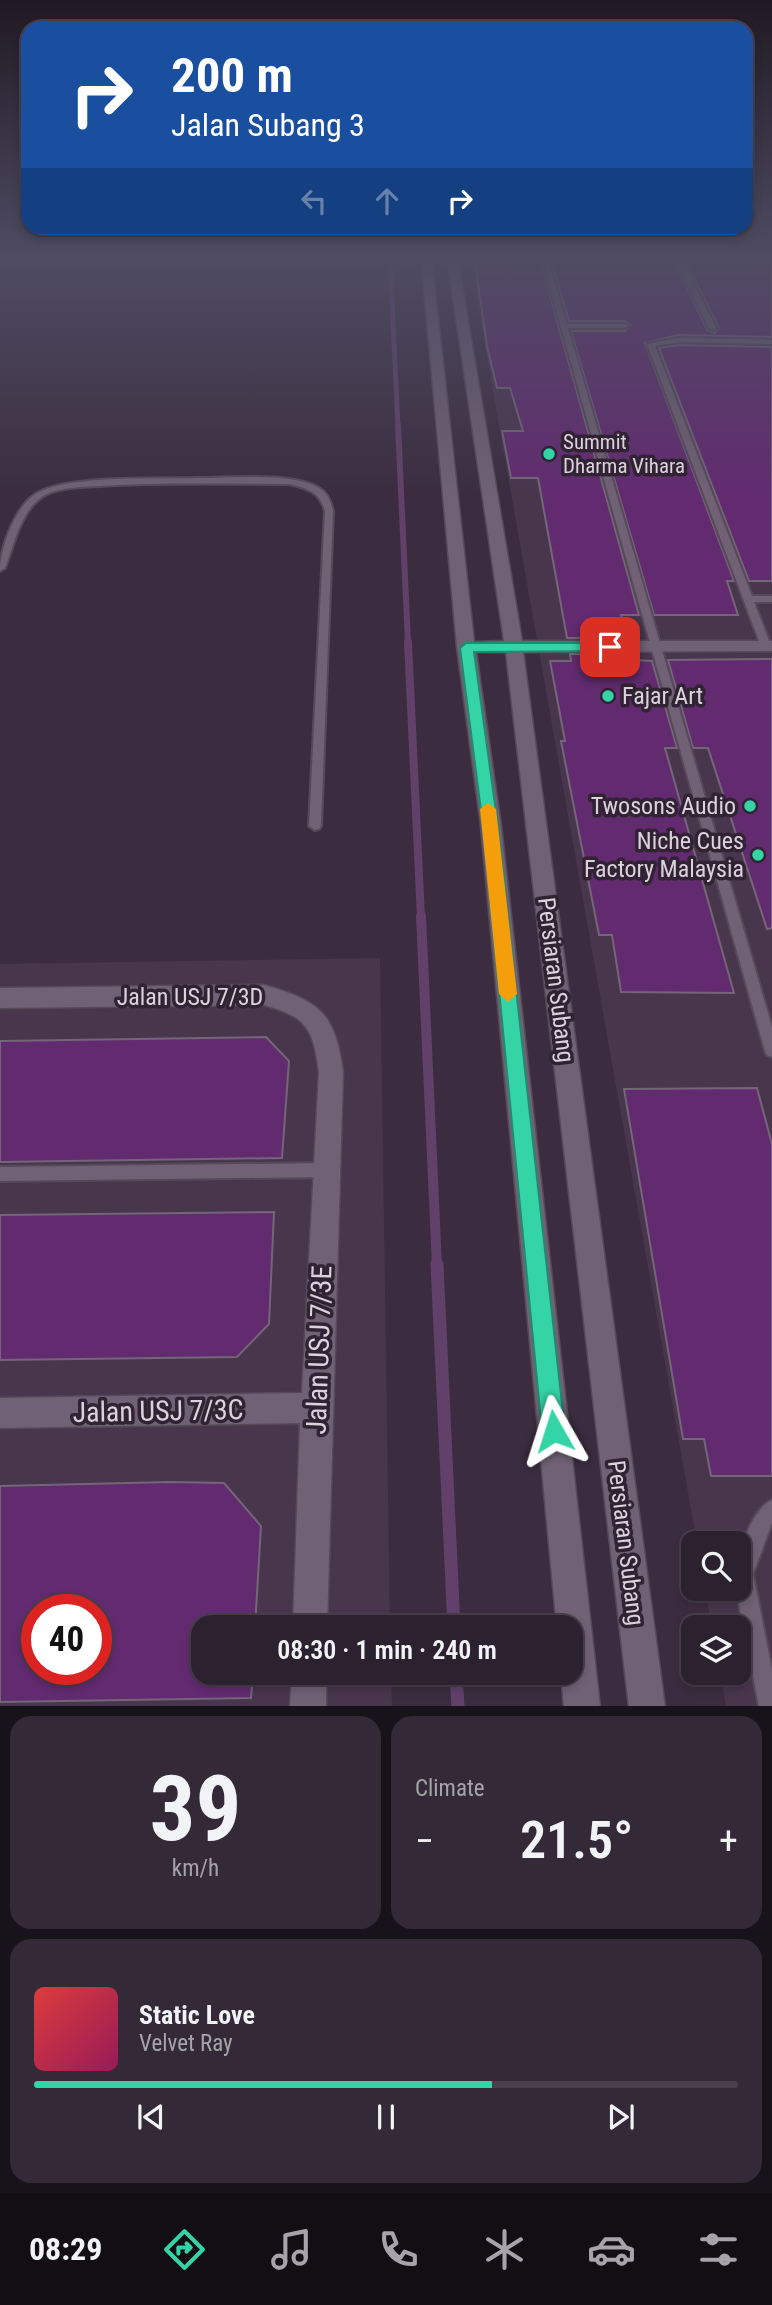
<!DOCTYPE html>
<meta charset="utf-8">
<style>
:root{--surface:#2c222f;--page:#342a37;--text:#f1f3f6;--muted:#a6a4aa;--line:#483f4b;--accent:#35d4a7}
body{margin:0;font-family:"Roboto Condensed",sans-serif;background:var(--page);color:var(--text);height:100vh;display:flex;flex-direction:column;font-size:26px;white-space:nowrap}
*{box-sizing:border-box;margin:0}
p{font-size:23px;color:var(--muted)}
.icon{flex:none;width:38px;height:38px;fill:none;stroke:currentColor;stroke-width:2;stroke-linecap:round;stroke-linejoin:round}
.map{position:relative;height:1706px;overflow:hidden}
.panel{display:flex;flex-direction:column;gap:10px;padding:10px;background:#18131a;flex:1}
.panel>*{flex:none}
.hud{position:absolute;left:21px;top:21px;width:732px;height:214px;border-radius:21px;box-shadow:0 4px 10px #0003,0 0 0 2px var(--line);background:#1a4fa0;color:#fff;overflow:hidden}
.fabs{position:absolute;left:681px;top:1531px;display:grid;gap:14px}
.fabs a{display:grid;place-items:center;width:70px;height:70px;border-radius:14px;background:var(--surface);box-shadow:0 4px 10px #0003,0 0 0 2px var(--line);font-size:35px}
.speed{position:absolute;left:21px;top:1594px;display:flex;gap:14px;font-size:35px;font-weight:700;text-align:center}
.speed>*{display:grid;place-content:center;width:91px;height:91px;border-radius:50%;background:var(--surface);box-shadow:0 4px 10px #0003,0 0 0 2px var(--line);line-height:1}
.speed .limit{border:10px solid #d22;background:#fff;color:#111}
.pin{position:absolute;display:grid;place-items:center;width:60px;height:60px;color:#fff;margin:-30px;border-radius:14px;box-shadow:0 4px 10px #0006}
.me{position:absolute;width:77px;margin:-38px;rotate:354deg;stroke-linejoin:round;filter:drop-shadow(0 0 5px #0008)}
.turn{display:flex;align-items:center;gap:24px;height:147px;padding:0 35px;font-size:32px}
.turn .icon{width:91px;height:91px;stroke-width:2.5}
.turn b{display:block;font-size:49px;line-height:60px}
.lanes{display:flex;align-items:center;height:66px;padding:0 35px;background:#0003;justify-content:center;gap:35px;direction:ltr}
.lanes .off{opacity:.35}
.big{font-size:52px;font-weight:600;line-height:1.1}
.panel .card{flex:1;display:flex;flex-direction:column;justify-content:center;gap:10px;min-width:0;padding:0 24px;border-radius:21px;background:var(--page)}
.panel .dial{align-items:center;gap:0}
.dial b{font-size:91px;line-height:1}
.song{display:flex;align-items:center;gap:21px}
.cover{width:84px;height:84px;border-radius:10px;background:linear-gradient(135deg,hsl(0 70% 55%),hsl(330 70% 35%))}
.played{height:7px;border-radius:4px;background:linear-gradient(90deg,var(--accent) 65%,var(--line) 65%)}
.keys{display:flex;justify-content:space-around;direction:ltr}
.heat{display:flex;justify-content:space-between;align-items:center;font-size:38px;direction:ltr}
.panel .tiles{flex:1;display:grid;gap:10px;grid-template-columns:1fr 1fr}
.card:last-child{grid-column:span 2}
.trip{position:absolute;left:191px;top:1615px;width:392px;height:70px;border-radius:21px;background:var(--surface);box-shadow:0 4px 10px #0003,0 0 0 2px var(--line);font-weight:600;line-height:70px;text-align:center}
.tab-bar{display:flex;height:112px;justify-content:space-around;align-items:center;background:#120e13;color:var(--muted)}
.tab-bar .icon{width:49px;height:49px}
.tab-bar .current{color:var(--accent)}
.tab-bar b{font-size:32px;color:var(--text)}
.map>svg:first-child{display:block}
.built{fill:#48364d;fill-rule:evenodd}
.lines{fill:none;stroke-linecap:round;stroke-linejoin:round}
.stream-far4{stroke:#61416a;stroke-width:5}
.stream-far3{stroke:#61416a;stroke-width:6}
.stream-far2{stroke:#61416a;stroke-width:8}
.stream-far1{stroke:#61416a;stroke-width:10}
.stream{stroke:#61416a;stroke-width:13}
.building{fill:#622b70;stroke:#756579;stroke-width:2;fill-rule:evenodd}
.lane-casing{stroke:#564a59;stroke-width:4}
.street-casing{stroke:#564a59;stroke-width:3}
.secondary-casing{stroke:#564a59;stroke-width:3}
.lane{fill:#706174;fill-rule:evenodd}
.street{fill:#706174;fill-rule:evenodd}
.secondary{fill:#706174;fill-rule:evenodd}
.route{fill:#35d4a7;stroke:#228a6d;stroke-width:2}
.slow{fill:#f59e0b}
.poi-dot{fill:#35d4a7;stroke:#312334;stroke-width:2.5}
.labels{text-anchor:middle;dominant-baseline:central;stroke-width:7;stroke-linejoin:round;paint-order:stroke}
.far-poi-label{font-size:21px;fill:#dbd2dd;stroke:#312334;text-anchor:start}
.poi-label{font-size:24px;fill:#dbd2dd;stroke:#312334;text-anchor:end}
.street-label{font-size:24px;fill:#dbd2dd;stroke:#312334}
.near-street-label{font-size:28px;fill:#dbd2dd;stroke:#312334}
</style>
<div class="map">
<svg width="772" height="1707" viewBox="0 0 772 1707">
<rect width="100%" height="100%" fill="#3b2d3f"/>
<g class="built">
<polygon points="469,256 772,256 772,1706 726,1706 720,1673 738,1673 738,1628 712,1627 705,1589 738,1589 738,1544 697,1543"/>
<path d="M380,958L390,1627L203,1628V1673H391L392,1706H0V964ZM37,1610H96V1670H37Z"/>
</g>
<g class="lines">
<polyline class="stream-far4" points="390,256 398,427"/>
<polyline class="stream-far3" points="398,425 408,643"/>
<polyline class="stream-far2" points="408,642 421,918"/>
<polyline class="stream-far1" points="421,916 437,1266"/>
<g class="stream">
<polyline points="437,1264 454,1628"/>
<polyline points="456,1673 458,1707"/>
</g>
</g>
<g class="building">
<polygon points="474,256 539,256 639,615 621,615 627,638 567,638 538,478 511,478 502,431 523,431 510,388 497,388 487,346"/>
<polygon points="550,256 672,256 707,330 715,333 719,328 683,256 772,256 772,337 678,335 645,343 734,581 727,581 738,615 654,615 571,331 625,331 631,325 625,321 569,321"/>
<polygon points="678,345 772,347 772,581 749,581 659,348"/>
<polygon points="570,654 631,654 633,660 652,661 677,748 665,748 734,993 621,992 612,935 599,935 561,741 565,741 550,661 571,661"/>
<polygon points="772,659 772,928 767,929 708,748 693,748 668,660"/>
<polygon points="266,1037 289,1061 282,1158 0,1162 0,1041"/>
<polygon points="757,1088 772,1144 772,1476 711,1476 704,1439 683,1439 624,1089"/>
<polygon points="274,1212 269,1324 237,1357 0,1360 0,1215"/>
<path d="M170,1482L224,1483L261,1526L255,1628H203V1673H253L251,1698L0,1702V1486ZM37,1610H96V1670H37Z"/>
</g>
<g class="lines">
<defs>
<g id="lane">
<polygon points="541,256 547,256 567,324 625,324 629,326 625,328 568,328 772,1027 772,1057 767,1055 765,1051"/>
<polygon points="674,256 680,256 717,329 715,330 709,329"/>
<polygon points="678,338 772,340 772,344 678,342 655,346 752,596 772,596 772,602 754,602 771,646 770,648 762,648 761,646 647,344"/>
<path d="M199,478C229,478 294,472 319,488C328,493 331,502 333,511L321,826L319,829L315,830L309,826L325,511C320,492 307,488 289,484C226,484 163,482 100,486C82,487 57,487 42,497C20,512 14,545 5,568L0,571C0,548 16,503 39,492C72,475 159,479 199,478Z"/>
<polygon points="327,1163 332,1165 335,1170 332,1175 327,1177 0,1181 0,1167"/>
<path d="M772,1500V1523L753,1574L772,1670V1707H759L736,1589H738C738,1580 737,1570 738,1561C741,1543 755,1507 772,1500Z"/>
</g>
<g id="street">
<path d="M264,985C320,1001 335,1013 343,1072L327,1628H293L300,1423L0,1428V1398L302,1393L319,1072C313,1028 307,1017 264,1005L0,1008V988Z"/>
<polygon points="292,1673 326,1673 326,1707 290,1707"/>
</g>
<polygon id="secondary" points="421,256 431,256 474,642 504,641 447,256 457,256 522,641 772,641 772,651 523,652 665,1707 629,1707 506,652 476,652 501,826 600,1707 564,1707 561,1673 570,1673 570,1628 557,1628 481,826 457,647"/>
</defs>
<use href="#lane" class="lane-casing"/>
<use href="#street" class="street-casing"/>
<use href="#secondary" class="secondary-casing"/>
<use href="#lane" class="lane"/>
<use href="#street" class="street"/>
<use href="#secondary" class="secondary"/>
</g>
<linearGradient id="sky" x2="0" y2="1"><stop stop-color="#201923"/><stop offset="0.52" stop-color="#4f4c63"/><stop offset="1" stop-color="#4f4c63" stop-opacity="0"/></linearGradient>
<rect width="772" height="495" fill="url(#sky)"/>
<polygon class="route" points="466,643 610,643 617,647 610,651 474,652 498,826 565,1431 562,1440 554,1443 545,1440 542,1431 483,826 460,648"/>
<polygon class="slow" points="488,803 496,809 517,994 508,1002 499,994 480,809"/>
<g class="poi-dot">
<circle cx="549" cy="454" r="7"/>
<circle cx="608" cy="696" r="7"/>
<circle cx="750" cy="806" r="7"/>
<circle cx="758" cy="855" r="7"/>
</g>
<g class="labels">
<g class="far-poi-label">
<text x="563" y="442">Summit<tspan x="563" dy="24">Dharma Vihara</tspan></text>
</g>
<g class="poi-label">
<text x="622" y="696" text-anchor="start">Fajar Art</text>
<text x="736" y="806">Twosons Audio</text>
<text x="744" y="841">Niche Cues<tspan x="744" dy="28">Factory Malaysia</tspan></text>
</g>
<g class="street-label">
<text transform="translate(556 980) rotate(83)">Persiaran Subang</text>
<text x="190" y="997">Jalan USJ 7/3D</text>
<text transform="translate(626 1543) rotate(83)">Persiaran Subang</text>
</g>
<g class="near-street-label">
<text transform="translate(319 1350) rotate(-88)">Jalan USJ 7/3E</text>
<text transform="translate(158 1411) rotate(-1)">Jalan USJ 7/3C</text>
</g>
</g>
</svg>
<div class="fabs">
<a><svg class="icon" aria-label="search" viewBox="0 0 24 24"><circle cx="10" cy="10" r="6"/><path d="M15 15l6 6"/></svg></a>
<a><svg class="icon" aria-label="layers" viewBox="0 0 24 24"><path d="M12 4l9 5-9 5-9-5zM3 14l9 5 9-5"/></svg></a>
</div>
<div class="speed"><div class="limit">40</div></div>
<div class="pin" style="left:610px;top:647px;background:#d93025"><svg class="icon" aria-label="arrive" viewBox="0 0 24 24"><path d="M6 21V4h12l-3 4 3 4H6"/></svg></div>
<svg class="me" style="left:554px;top:1431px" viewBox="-20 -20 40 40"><path d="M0-17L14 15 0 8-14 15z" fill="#35d4a7" stroke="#fff" stroke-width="4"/></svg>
<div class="trip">08:30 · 1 min · 240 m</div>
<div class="hud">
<div class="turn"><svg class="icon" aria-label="right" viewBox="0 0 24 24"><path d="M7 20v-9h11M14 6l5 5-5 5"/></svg><div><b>200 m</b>Jalan Subang 3</div></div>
<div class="lanes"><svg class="icon off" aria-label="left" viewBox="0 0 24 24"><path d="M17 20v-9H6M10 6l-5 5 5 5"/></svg><svg class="icon off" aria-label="ahead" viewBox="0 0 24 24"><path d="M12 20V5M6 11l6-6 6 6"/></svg><svg class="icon" aria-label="right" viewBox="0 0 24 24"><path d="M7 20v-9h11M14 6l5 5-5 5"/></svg></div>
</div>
</div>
<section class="panel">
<div class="tiles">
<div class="card dial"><b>39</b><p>km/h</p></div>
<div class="card"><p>Climate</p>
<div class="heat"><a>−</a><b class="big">21.5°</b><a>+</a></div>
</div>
<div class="card">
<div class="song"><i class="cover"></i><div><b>Static Love</b><p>Velvet Ray</p></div></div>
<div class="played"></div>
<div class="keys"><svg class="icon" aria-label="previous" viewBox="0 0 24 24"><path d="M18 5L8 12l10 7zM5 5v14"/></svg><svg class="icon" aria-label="pause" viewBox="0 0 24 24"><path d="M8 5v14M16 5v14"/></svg><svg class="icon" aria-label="next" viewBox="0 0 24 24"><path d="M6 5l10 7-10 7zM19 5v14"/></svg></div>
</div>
</div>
</section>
<nav class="tab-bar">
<b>08:29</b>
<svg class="icon current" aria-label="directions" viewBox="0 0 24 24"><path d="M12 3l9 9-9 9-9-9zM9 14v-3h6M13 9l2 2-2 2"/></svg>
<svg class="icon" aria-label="music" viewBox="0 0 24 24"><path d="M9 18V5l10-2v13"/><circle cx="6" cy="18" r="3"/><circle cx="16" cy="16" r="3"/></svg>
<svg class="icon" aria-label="phone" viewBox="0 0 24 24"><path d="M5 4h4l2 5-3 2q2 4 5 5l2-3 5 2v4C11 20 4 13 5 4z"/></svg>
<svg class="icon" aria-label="climate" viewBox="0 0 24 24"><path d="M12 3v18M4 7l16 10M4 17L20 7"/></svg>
<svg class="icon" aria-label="car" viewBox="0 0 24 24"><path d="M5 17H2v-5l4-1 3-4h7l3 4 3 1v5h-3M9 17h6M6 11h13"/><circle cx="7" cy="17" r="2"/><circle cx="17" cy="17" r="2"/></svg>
<svg class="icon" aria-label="filters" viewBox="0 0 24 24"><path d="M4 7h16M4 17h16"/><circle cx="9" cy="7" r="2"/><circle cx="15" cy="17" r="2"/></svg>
</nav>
